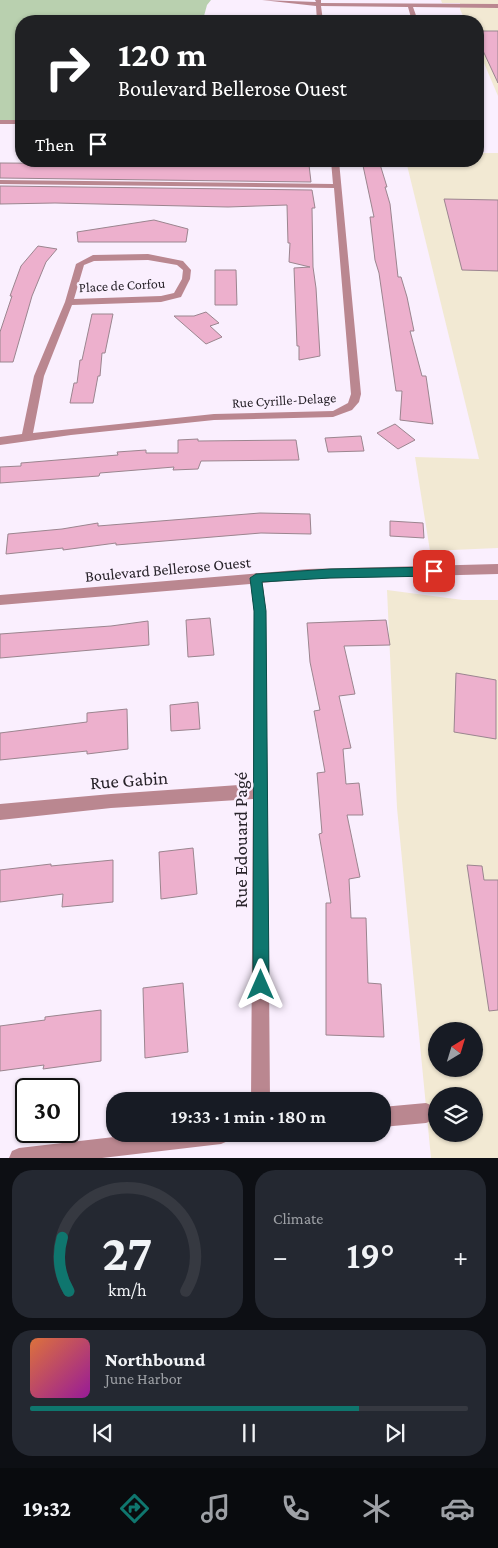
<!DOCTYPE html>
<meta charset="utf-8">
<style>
:root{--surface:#171b24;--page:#242831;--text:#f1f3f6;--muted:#9ea1a6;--line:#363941;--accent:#0f766e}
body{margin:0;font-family:"Crimson Pro",serif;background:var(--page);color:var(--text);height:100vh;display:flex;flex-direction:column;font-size:19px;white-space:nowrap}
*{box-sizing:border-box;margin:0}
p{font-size:16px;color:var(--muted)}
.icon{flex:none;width:28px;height:28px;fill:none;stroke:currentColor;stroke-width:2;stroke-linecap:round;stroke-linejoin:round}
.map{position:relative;height:1158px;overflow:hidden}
.panel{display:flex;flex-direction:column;gap:12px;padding:12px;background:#0d0f14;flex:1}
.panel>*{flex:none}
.banner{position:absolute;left:15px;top:15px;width:469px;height:152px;border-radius:20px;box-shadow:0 1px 4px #0004;background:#202124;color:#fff;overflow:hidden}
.needle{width:32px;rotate:38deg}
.fabs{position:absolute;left:428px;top:1022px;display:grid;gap:10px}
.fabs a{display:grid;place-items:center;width:55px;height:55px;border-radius:50%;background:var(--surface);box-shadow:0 1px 4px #0004;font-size:25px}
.speed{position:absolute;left:15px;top:1078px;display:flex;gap:10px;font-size:25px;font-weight:700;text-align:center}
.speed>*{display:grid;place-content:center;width:65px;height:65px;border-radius:50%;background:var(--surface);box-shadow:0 1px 4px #0004;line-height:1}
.speed .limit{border:2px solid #111;border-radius:8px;background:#fff;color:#111}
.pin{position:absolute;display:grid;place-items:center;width:42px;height:42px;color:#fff;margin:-21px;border-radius:10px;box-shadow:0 2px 8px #0006}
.me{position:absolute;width:55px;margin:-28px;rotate:0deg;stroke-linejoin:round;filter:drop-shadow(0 0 4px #0008)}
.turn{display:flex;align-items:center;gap:18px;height:105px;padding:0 20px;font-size:22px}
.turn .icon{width:65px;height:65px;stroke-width:2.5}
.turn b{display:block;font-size:35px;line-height:42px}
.then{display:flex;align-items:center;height:48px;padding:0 20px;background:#0003;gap:10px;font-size:19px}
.big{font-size:38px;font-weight:600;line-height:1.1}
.panel .card{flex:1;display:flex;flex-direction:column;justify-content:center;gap:8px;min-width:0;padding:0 18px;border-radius:20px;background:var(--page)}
.panel .dial{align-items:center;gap:0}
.dial svg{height:130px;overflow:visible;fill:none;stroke:var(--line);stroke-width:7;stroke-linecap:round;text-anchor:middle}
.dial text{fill:var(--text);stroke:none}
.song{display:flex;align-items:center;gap:15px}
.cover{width:60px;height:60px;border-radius:8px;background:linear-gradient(135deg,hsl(20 70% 55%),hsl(300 70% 35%))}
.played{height:5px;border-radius:2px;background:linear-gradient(90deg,var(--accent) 75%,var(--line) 75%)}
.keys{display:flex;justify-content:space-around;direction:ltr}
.heat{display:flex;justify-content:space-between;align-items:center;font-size:28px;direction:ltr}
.panel .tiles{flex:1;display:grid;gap:12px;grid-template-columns:1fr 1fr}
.card:last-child{grid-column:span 2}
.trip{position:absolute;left:106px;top:1092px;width:285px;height:50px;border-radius:20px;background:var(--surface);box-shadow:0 1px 4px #0004;font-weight:600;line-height:50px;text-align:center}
.tabs{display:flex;height:80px;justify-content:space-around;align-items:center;background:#090b0e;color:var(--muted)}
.tabs .icon{width:35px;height:35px}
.tabs .active{color:var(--accent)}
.tabs b{font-size:22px;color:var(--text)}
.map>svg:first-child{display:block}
.commercial{fill:#f2e9d3;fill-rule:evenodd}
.education{fill:#f7e2f1}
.green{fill:#b9d0af}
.building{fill:#edb0cd;stroke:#9b858f}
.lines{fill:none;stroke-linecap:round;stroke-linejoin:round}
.minor{fill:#ba8790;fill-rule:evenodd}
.tertiary{fill:#ba8790;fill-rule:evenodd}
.route{fill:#0f766e;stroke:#0a4d48}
.labels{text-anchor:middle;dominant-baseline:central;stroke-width:5;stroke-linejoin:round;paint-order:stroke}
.far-street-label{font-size:14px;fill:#28232a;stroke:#faeffe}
.street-label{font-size:16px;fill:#28232a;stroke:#faeffe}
.near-street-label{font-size:19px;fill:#28232a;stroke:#faeffe}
</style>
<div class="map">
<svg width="498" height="1158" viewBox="0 0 498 1158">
<rect width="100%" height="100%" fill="#faeffe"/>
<g class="commercial">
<polygon points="441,0 498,0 498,96 478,49 478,21 465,21 460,9 460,3 442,3"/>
<polygon points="478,153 498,153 498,548 430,551 415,457 479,459 406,161 478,161"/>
<path d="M387,590L463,600H498V1158H431L397,808ZM436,1031H474V1069H436ZM436,1096H474V1134H436Z"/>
</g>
<polygon class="education" points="92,15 320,17 320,21 90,21"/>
<polygon class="green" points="0,0 211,0 207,5 204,16 92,15 89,21 21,21 21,122 0,121"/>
<g class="building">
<polygon points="478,31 498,31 498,83 478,40"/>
<polygon points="362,161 379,161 387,187 385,187 390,204 398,277 401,277 407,297 414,331 410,331 422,376 426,376 433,424 400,420 402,391 396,391 379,273 375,260 370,217 374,217"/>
<polygon points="0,163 309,165 311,182 0,178"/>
<polygon points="0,186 312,190 315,208 312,208 313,267 316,288 320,356 299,360 299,346 297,346 294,268 310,267 289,262 290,243 288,243 287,205 228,207 55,203 0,204"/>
<polygon points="444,199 498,200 498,271 462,270"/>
<polygon points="154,220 188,229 186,242 78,242 77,232"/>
<polygon points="38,246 57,249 46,262 32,296 13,362 0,362 0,332 12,296 10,296 21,266"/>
<polygon points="215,270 236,270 237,305 215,305"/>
<polygon points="206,312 219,323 210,326 222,337 206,344 174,316 194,316"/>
<polygon points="92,314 113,314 105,353 102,353 100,376 98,376 93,403 70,403 74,383 77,383 80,360 82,360"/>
<polygon points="395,424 415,440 398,449 377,433"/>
<polygon points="361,436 364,451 328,452 325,438"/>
<polygon points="198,439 198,441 296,440 299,460 201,461 198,469 173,470 174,467 100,473 99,476 0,483 0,467 21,466 21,463 118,455 117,452 146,450 146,453 178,453 178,440"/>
<polygon points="260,513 310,514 311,534 261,533 116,545 116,543 63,550 63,548 6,554 8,534 62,529 98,523 98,526"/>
<polygon points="390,521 423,523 424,538 390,536"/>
<polygon points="210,618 214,655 188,657 186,620"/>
<polygon points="386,620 390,645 344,646 355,694 339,696 351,748 343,749 346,784 359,783 363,815 347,815 360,877 349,879 351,918 366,918 368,983 381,984 384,1037 326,1035 326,903 331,903 319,834 322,833 317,773 325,772 314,711 320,710 310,662 307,623"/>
<polygon points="148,621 149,645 0,658 0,634 111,626"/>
<polygon points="456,673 496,680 496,739 454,732"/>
<polygon points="198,702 200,729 171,731 170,705"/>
<polygon points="127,709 128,749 87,754 87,751 0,760 0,733 87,722 87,713"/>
<polygon points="193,848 197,894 161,899 159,852"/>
<polygon points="113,860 113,902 62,907 63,894 0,902 0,870 51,864 51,866"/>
<polygon points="467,865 482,866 484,880 498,880 498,1010 489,1011"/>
<polygon points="183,983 188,1052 145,1058 143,988"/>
<polygon points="101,1010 101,1061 43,1069 44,1065 0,1071 0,1026 45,1020 45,1017"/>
</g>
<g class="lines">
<g class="minor">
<polygon points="262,0 316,2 315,0 321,0 321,3 498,4 498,8 413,7 418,21 412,21 408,7 321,6 323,21 317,21 316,6"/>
<rect x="0" y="120" width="21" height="4"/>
<path d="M331,161H339L361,394L359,402L352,410L333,417L214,420L71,435L0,445V437L22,434L34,376L65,302L76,264L93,255L148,254L183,261L191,270L190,279L181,297L161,302L72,305L44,376L33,433L214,414L333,411L348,403L351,394L334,188L0,184V180L333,184ZM148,260L177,265L183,270L182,279L174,293L161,296L74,299L84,265L94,261Z"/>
<polygon points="256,573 260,575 262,578 266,611 270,1101 251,1101 253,799 111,808 0,820 0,804 111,794 253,784 254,611 250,578 252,575"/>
<polygon points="426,1103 433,1106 436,1113 433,1120 426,1123 382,1127 382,1107"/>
<polygon points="140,1134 231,1134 228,1141 221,1144 102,1158 9,1158 12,1151 19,1148"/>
</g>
<polygon class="tertiary" points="498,564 498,574 308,579 0,605 0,595 308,569"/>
</g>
<polygon class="route" points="434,567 439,571 434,576 330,578 262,582 266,611 269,985 267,991 261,993 256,991 253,985 254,611 250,578 256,574 330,569"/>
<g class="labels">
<g class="far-street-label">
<text transform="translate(122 285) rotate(-3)">Place de Corfou</text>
<text transform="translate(284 400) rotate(-3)">Rue Cyrille-Delage</text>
</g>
<g class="street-label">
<text transform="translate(168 569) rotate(-5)">Boulevard Bellerose Ouest</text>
</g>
<g class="near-street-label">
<text transform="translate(129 780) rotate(-4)">Rue Gabin</text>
<text transform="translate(240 840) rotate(-90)">Rue Edouard Pagé</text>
</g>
</g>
</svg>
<div class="fabs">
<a><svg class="needle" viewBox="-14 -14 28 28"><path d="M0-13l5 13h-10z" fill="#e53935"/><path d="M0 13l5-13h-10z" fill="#9ea1a6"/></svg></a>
<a><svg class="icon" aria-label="layers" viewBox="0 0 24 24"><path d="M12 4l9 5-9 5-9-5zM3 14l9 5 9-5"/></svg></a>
</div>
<div class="speed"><div class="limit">30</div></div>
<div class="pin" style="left:434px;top:571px;background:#d93025"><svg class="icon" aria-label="arrive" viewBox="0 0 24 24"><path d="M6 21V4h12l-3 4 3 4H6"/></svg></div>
<svg class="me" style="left:261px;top:985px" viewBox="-20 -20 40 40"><path d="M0-17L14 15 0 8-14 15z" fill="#0f766e" stroke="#fff" stroke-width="4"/></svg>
<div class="trip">19:33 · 1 min · 180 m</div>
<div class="banner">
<div class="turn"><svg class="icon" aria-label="right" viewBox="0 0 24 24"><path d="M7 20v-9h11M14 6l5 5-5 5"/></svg><div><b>120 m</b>Boulevard Bellerose Ouest</div></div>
<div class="then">Then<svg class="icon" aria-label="arrive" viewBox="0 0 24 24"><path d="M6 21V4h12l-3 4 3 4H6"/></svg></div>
</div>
</div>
<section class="panel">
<div class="tiles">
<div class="card dial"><svg viewBox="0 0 100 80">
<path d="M14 69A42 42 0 1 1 86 69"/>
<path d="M14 69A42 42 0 0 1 10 36" stroke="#0f766e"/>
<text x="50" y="56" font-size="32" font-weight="700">27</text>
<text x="50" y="72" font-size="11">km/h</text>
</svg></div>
<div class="card"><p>Climate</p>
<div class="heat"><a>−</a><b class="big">19°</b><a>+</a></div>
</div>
<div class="card">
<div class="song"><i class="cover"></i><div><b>Northbound</b><p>June Harbor</p></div></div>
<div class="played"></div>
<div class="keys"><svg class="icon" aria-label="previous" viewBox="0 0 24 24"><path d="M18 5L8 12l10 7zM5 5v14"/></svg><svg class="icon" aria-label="pause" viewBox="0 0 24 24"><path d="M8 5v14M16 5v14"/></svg><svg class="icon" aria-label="next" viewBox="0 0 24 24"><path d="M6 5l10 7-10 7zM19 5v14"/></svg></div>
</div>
</div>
</section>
<nav class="tabs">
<b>19:32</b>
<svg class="icon active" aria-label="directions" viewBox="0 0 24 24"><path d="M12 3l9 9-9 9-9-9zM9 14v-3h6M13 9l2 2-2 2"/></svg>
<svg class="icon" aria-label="music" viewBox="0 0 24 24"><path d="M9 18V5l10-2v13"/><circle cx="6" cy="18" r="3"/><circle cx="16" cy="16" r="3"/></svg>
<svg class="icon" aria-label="phone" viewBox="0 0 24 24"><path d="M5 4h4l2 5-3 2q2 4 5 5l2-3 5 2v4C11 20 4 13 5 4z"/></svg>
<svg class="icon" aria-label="climate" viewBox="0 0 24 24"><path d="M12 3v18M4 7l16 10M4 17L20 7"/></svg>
<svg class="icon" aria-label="car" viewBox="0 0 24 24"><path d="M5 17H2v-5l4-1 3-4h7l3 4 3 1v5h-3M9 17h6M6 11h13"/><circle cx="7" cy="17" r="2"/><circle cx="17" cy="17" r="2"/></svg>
</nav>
